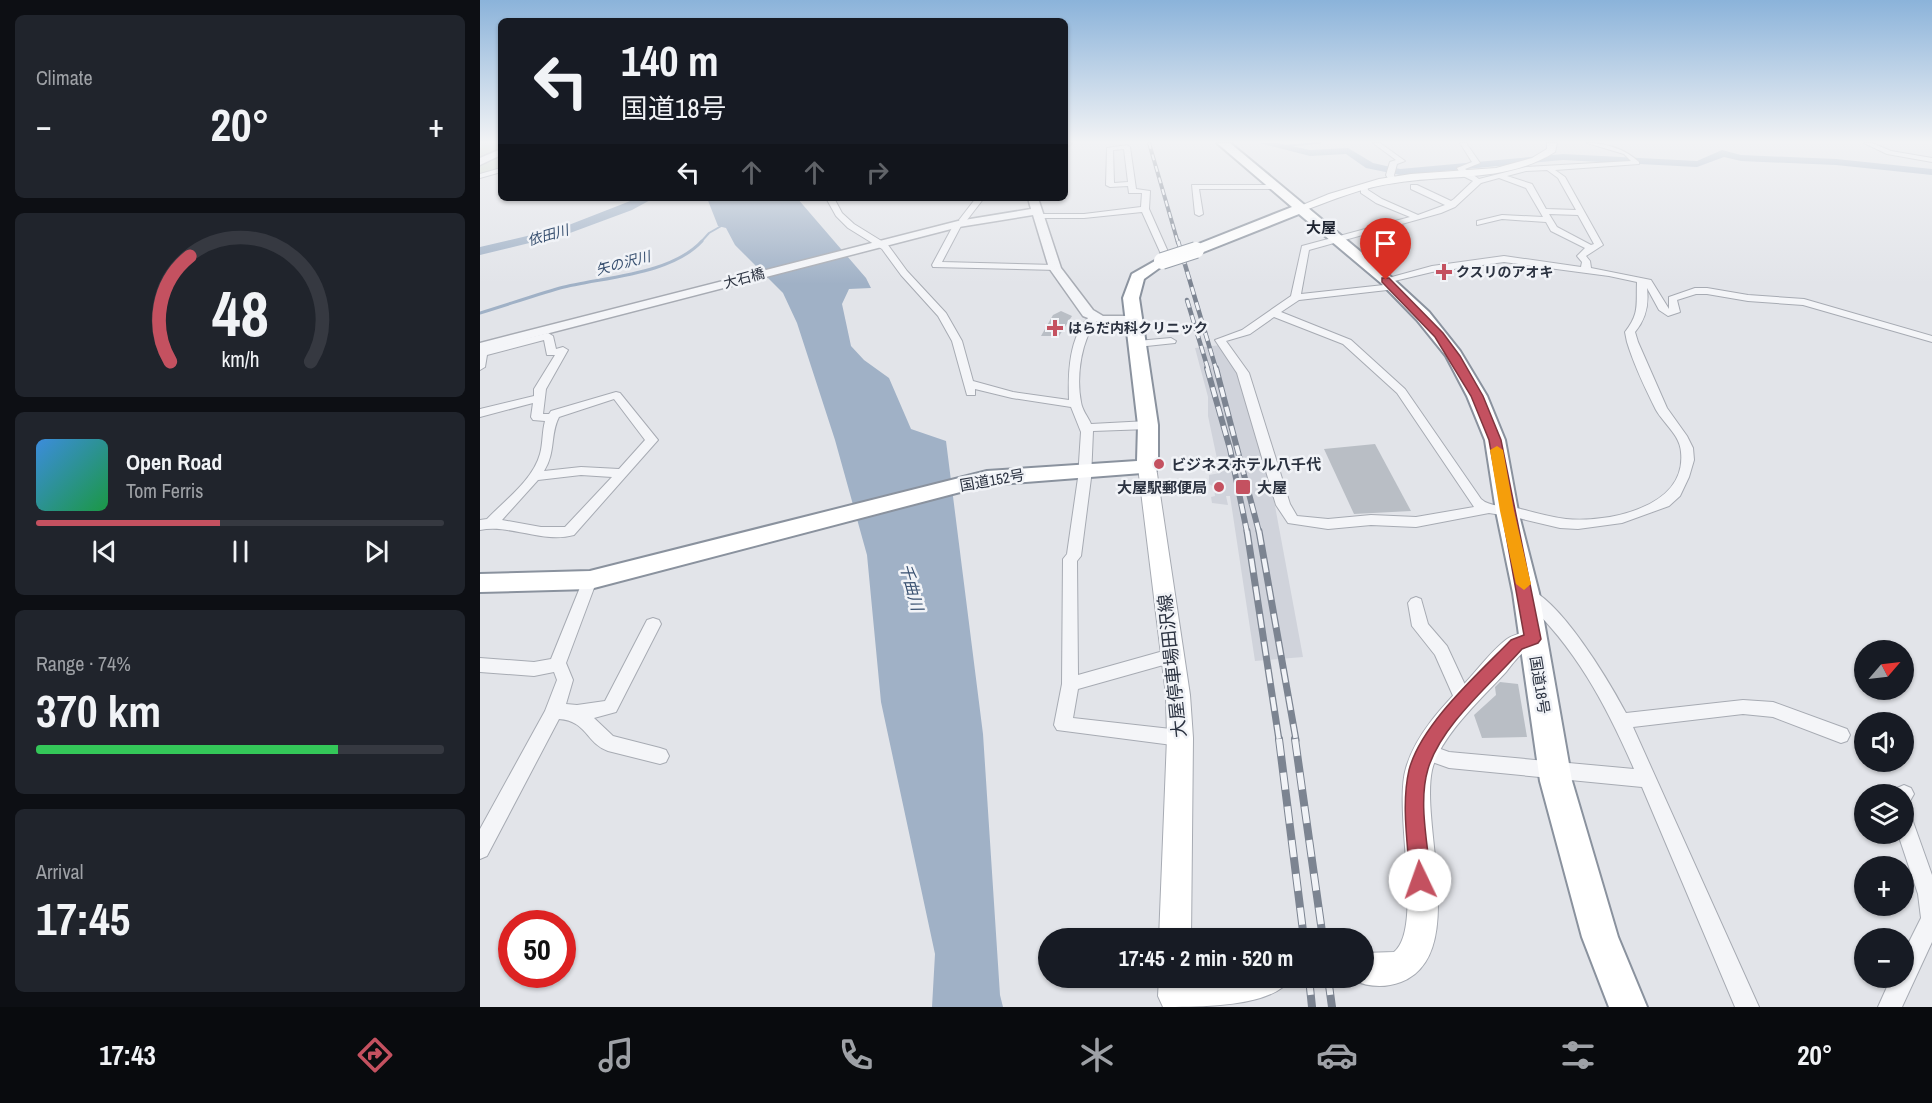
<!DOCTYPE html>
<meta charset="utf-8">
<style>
:root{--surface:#171b24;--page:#20242c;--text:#f1f3f6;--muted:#9ea1a6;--line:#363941;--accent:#c45160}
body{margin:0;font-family:"Archivo Narrow","Noto Sans JP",sans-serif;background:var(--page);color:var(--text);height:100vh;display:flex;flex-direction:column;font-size:22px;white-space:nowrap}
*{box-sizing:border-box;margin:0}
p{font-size:20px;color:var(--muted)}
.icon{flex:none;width:33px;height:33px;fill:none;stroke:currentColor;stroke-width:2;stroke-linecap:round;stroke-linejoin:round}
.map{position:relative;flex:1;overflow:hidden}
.details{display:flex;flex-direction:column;gap:15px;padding:15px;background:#0d0f14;width:480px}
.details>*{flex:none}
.hud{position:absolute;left:18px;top:18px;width:570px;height:183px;border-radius:9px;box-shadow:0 2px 4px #0004;background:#171b24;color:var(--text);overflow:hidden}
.needle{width:39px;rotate:62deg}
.controls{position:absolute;left:1374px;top:640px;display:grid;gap:12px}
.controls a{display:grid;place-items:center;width:60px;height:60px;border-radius:50%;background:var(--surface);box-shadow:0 2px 4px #0004;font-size:30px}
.speed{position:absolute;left:18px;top:910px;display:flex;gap:12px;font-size:30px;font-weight:700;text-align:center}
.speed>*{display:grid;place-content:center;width:78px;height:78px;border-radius:50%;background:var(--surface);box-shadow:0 2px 4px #0004;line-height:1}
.speed .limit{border:9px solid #d22;background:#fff;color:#111}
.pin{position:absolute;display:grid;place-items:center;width:51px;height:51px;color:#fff;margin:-62px -26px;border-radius:50% 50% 50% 0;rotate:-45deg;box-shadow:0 0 6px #0007}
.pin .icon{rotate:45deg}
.me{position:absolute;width:66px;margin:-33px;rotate:357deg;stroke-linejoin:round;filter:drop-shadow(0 0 4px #0008)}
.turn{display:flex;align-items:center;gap:21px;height:126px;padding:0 24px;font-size:27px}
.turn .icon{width:78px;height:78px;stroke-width:2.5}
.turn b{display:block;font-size:42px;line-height:51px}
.lanes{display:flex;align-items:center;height:57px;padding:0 24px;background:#0003;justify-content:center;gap:30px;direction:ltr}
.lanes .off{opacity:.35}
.big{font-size:45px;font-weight:700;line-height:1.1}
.details .widget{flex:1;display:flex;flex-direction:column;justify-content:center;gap:9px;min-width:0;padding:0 21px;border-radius:9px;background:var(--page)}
.details .dial{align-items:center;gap:0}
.dial svg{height:156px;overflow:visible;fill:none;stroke:var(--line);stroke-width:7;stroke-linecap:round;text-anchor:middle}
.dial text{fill:var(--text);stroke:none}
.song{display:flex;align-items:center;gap:18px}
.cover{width:72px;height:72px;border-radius:9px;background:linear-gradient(135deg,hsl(210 70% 55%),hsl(140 70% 35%))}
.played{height:6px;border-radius:3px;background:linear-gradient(90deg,var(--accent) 45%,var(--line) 45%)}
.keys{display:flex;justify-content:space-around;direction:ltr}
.heat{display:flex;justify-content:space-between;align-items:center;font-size:33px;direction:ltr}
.charge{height:9px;border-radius:4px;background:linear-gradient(90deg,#34c759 74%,var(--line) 0)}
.trip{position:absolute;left:558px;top:928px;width:336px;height:60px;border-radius:30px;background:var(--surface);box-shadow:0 2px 4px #0004;font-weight:700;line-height:60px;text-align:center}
.tabs{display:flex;height:96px;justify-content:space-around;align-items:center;background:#090b0e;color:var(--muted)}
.tabs .icon{width:42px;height:42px}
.tabs .active{color:var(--accent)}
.tabs b{font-size:27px;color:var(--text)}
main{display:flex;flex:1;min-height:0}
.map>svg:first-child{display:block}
.built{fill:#d0d3db}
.green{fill:#c7d2c3}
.water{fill:#a0b1c6}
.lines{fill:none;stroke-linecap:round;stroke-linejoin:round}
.stream-far1{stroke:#a0b1c6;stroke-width:2}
.stream{stroke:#a0b1c6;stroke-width:3}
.river{fill:#a0b1c6;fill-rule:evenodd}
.building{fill:#b9bec5}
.minor-casing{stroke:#a7abb3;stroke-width:2}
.tertiary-casing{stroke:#a7abb3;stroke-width:3}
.secondary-casing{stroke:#a7abb3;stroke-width:2}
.trunk-casing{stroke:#8a929e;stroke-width:4}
.minor{fill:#f4f5f8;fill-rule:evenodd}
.tertiary{fill:#f4f5f8;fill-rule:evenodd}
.secondary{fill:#fff;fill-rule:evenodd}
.trunk{fill:#fff;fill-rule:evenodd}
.rail-far4-casing{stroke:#7c8491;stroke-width:4}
.rail-far3-casing{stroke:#7c8491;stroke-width:4.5}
.rail-far2-casing{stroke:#7c8491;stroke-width:6}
.rail-far1-casing{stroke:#7c8491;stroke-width:7}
.rail-casing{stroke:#7c8491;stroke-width:8}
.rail-far4{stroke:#f1f3f7;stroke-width:2;stroke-dasharray:6;stroke-linecap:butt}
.rail-far3{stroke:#f1f3f7;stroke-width:3;stroke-dasharray:8;stroke-linecap:butt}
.rail-far2{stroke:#f1f3f7;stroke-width:4;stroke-dasharray:10;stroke-linecap:butt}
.rail-far1{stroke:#f1f3f7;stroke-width:4.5;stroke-dasharray:14;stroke-linecap:butt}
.rail{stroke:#f1f3f7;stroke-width:6;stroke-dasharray:17;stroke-linecap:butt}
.trunk-bridge-casing{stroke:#8a929e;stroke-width:18;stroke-linecap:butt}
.trunk-bridge{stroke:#fff;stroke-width:16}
.route{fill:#c45160;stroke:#7f353e;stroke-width:1.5}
.slow{fill:#f59e0b}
.poi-dot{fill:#c45160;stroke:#f1f3f7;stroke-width:2}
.labels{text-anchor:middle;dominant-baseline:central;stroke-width:5;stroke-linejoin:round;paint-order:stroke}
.far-water-label{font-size:14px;font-style:italic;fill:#385070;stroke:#f1f3f7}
.far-poi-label{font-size:14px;font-weight:bold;fill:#2b3240;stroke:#f1f3f7;text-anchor:start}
.far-street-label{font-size:14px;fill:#2b3240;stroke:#f1f3f7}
.far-quarter-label{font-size:15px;font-weight:bold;fill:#1d2330;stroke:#f1f3f7}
.poi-label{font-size:15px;font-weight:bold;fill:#2b3240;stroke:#f1f3f7;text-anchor:start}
.street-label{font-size:15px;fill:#2b3240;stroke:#f1f3f7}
.water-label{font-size:16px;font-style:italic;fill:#385070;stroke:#f1f3f7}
.near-street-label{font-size:18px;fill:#2b3240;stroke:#f1f3f7}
</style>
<main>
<section class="details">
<div class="widget"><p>Climate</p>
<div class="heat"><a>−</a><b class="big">20°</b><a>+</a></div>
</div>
<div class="widget dial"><svg viewBox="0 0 100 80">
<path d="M14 69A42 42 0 1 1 86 69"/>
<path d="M14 69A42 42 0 0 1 24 15" stroke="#c45160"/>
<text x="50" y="56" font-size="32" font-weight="700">48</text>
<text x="50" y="72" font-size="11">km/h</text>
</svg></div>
<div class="widget">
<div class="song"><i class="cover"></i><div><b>Open Road</b><p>Tom Ferris</p></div></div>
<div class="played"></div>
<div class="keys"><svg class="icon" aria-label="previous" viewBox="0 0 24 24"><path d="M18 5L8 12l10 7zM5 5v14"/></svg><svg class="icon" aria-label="pause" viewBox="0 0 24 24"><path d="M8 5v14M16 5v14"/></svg><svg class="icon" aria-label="next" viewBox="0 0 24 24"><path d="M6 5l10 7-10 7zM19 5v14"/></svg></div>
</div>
<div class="widget"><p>Range · 74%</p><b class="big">370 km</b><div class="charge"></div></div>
<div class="widget"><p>Arrival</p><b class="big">17:45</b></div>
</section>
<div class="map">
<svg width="1452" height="1007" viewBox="0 0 1452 1007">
<rect width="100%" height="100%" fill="#e2e4e9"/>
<polygon class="built" points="741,345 761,373 790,479 823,657 775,661 750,496 746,496 748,505 732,503 731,497 735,496 734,487 729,484 729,475 740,473 728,416 728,397 715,348"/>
<polygon class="green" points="0,143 21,143 21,169 0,175 0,148 2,146"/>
<polygon class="water" points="227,198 317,198 386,278 391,288 369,289 362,304 371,346 384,360 409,378 431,429 466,441 503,734 520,995 523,1007 452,1007 455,954 401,702 387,555 355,440 317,323 303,293 255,245 246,228 238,226"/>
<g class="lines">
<g class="stream-far1">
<polyline points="802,146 840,143"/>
<polyline points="220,243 229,233 243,225"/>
</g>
<path class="stream" d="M0,313C26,305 53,296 80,288C123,277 191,275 222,241"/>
<g class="river">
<polygon points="779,143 798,143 830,150 868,148 893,163 920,169 1083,154 1217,161 1242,150 1261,155 1356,159 1452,169 1452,175 1356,165 1261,161 1244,157 1217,167 1083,160 920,175 886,168 866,154 830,156"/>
<polygon points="158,198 174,198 152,210 90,233 0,255 0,247 81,228"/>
</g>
</g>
<g class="building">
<polygon points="581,311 592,316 579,336 561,336 573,315"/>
<polygon points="895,444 931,511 874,514 844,449"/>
<polygon points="1020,682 1038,684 1047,737 1002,738 994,715 1016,695 1015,687"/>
</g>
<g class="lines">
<defs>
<g id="minor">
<polygon points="893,143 900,143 925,161 917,164 914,175 916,182 910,182 906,175 910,162 916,160"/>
<path d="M980,143H986L1000,163L985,169L999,179L1046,167L1151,161L1144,154L1107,143C1126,143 1145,149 1159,162V164L1075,170L1085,177L1123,245L1106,256L1110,261L1111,268L1171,280L1189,309V297L1215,288H1227L1268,295L1324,299L1452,336V342L1323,305L1268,301L1227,294H1216L1197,300L1200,312L1188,316L1179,310L1167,288C1169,305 1166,319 1155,332L1158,342L1187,408L1207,436L1213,448L1214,460L1209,477L1200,496L1189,506L1142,523L1098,529L1080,528L1034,517L1009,513L936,527L891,525L848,529L808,523L796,505L757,373L735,340L762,330L811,296L822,246L930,217L896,203L881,193V185H887L888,190L902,199L938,215L965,205L931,189V185H937L971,201L974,199L993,181L981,175L977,168L992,162ZM1067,170L1078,178L1096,210L1066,209L1052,184L1027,176L1046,171ZM1019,178L1046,188L1063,217L1022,215L997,221V225L1022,219L1066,222L1071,231L1105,248L1097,256L1102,262L1101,267L1024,256L952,266L901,280L906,283L952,272L1024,262L1129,276L1157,282C1156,304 1160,313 1145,332L1147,342C1154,365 1165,388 1176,410C1184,424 1200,435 1201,452C1207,508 1127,523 1086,519C1069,517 1053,512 1037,508C1026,506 1015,507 1005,502L1001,499L925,389L871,340L801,312L819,300L916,289L918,287L913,284L821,294L829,250L961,213L975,207L1001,183ZM1069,214L1098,215L1114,244L1111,245L1077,227ZM794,317L863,344L917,393L994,507L936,517L891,515L848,519L817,516L810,504L769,373L746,341L770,334Z"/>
<polygon points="1384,143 1392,143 1411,151 1452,158 1452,162 1407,154"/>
<path d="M647,145L650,147L656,189L670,191L669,209L689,254L688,256L681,254L662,212L604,218H559L555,216L559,214H604L661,207L662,193H649L648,186L630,187L626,185L627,148ZM644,149L648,182L634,183L633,150Z"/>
<polygon points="21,168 21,172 0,178 0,174"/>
<polygon points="712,185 794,185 798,187 794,189 719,189 723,214 719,216 715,214"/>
<path d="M346,198H354L362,213L374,224L408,245L427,271L466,313L482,341L493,381L533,392L589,400C588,373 589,337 609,317H617L618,319C601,339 596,376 601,402C602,410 608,417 611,424L668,421L674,425L668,429L613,431L611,478L601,556L597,561L598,675L694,648L700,650L702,655L700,660L694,662L598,689L593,718L700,730L706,732L709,738L706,744L700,746L577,730L574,725L582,684L583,559L587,554L598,478L601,432L591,407L532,398L495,389V395H487L472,341L458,316L421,275L402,249L368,228L356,216Z"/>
<polygon points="496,198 504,198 487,220 487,224 482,224 462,262 575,265 578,266 578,270 453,267 452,265 474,224 480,222 479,220"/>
<path d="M68,333L73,336L76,349L83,347L88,350L66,389L63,414H69L71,411L136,392L140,393L178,440L94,535C63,544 31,524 0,530V520L7,519C25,500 53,480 60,454C63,443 62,432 65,421L53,420L51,417L53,403L0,417V409L54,396V389L75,355H67L64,340L7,355L5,367L0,370V350ZM134,399L165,440L139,469L101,467L64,471C76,452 70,434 79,417ZM101,475L132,477L85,527H61L22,520L58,480Z"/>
<polygon points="691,338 696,341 695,343 657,347 652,344 657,341"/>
<path d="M110,574L115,576L117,580L86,663L93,680L86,704L97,705L125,701L167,620L173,618L179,620L181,624L136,712L114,718L133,736L180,748L186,750L189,756L186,762L180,764L128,751C106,743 107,721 79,719L7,856L0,859V829L65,711L77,680L74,672L54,676L0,672V658L54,662L71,659L103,580L105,576Z"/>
<path d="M1047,588C1080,599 1129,681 1146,713L1263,700L1293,702L1367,729L1370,735L1367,741L1361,743L1293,717L1263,714L1153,727L1279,1007H1255L1162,787L969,768L941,758L938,752L941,746L947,744L969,752L1154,769C1126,705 1095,646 1042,598L1039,594L1042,590Z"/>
<polygon points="936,597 941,599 948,624 967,646 993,702 990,707 984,709 978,707 955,655 932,626 928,603 931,599"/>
<polygon points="1424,785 1431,788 1434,794 1430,801 1424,804 1424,795 1413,795 1417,788"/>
<polygon points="1424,814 1431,816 1452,875 1452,942 1422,1007 1398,1007 1411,978 1424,978 1424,952 1441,918 1438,894 1418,834 1424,834"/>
</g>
<g id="tertiary">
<polygon points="585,143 592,143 585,148"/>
<polygon points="21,149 21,155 0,165 0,158"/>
<polygon points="548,198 558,198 581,268 613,310 623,316 657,316 657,322 623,324 603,316 569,268 553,215 479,227 0,351 0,343 478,221 551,209"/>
</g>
<g id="secondary">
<path d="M1067,143H1077L1075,152C1026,183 970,174 915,183C883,187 853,200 823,211L813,209L849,194L899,179L931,174L1016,168L1052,158L1067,149Z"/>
<polygon points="667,461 676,467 710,695 713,738 711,939 679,939 687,738 686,695 658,467"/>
<path d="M1053,630L1061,632L1065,639L1061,646C1056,647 1049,649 1044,652C1037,657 1031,666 1026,672C1003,697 960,736 952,770C940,826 989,956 921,982C905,988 888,987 873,980L872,978H884V953L914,952C944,928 913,810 926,768C936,734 962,707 986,682C999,668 1012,650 1027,639C1034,634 1045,632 1053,630Z"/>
<path d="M679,978H811C794,1007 722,1007 683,1007L678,996Z"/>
</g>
<g id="trunk">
<polygon points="737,143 750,143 911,277 949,312 980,351 1007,396 1025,440 1038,511 1059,593 1092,781 1138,937 1167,1007 1129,1007 1102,937 1060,781 1033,593 1016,511 1005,440 987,396 966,356 937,320 901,283 819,214 721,253 711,253 709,250 711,247 812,207"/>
<polygon points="682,257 689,261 664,279 659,298 678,425 678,467 675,472 507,485 110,589 0,592 0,574 110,571 507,471 657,461 658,425 643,298 652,274"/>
</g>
</defs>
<use href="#minor" class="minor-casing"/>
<use href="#tertiary" class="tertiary-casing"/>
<use href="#secondary" class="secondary-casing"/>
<use href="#trunk" class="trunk-casing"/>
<use href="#minor" class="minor"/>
<use href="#tertiary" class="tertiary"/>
<use href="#secondary" class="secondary"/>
<use href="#trunk" class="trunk"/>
<defs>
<polyline id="rail-far4" points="669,143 698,243"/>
<g id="rail-far3">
<polyline points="698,241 736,369"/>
<polyline points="707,300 728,369"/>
</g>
<g id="rail-far2">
<polyline points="727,368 750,449 767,532"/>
<polyline points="736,368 779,532"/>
</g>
<g id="rail-far1">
<polyline points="767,531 799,740"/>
<polyline points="779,531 816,740"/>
</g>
<g id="rail">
<polyline points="799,739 824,939"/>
<polyline points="815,739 843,939"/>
<polyline points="829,978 832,1007"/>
<polyline points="848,978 852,1007"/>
</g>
</defs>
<use href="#rail-far4" class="rail-far4-casing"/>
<use href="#rail-far3" class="rail-far3-casing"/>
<use href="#rail-far2" class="rail-far2-casing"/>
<use href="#rail-far1" class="rail-far1-casing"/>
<use href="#rail" class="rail-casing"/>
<use href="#rail-far4" class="rail-far4"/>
<use href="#rail-far3" class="rail-far3"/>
<use href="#rail-far2" class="rail-far2"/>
<use href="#rail-far1" class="rail-far1"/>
<use href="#rail" class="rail"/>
<defs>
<polyline id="trunk-bridge" points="682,261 716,250"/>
</defs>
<use href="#trunk-bridge" class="trunk-bridge-casing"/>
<use href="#trunk-bridge" class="trunk-bridge"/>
</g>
<linearGradient id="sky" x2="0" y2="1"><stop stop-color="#8bb3da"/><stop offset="0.5" stop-color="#f2f3f5"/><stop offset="1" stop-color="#f2f3f5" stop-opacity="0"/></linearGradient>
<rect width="1452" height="284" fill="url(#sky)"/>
<path class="route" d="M902,278H909L963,333L980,356L1003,396L1021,440L1061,639L1058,643L1042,649C1012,683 961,725 948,769C938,802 948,845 951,880L948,887L940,890L933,887L930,880C928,844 921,805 929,770C941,724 998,674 1031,640L1044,635L1009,440L991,396L955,337L902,282Z"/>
<polygon class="slow" points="1017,446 1023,450 1034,511 1051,584 1044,590 1036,584 1020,511 1010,450"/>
<g class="poi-dot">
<path d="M961 263h6v6h6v6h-6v6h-6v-6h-6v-6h6z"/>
<path d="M572 319h6v6h6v6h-6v6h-6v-6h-6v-6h6z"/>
<circle cx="679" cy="464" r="6"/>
<circle cx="739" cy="487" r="6"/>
<rect x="755" y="479" width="16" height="16" rx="3"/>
</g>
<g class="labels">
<g class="far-water-label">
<text transform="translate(68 235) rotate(-16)">依田川</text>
<text transform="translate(143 263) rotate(-15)">矢の沢川</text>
</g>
<g class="far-poi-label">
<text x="976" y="272">クスリのアオキ</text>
<text x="588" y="328">はらだ内科クリニック</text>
</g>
<g class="far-street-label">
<text transform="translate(264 278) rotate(-15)">大石橋</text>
</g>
<g class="far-quarter-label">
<text x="841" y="227">大屋</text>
</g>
<g class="poi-label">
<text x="691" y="464">ビジネスホテル八千代</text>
<text x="727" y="487" text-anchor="end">大屋駅郵便局</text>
<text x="777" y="487">大屋</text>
</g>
<g class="street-label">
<text transform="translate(512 480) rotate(-10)">国道152号</text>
<text transform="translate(1060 685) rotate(81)">国道18号</text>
</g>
<g class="water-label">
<text transform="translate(432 587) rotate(75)">千曲川</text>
</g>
<g class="near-street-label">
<text transform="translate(692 666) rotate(-96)">大屋停車場田沢線</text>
</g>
</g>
</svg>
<div class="controls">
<a><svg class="needle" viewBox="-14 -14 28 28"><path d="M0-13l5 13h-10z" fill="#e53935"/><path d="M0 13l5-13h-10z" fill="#9ea1a6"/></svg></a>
<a><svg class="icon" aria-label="sound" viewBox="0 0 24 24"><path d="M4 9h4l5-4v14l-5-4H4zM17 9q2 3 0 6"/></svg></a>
<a><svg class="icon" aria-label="layers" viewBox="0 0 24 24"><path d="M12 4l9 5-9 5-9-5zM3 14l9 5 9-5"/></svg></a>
<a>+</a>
<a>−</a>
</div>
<div class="speed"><div class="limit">50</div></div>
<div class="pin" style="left:906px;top:280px;background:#d93025"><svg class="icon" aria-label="arrive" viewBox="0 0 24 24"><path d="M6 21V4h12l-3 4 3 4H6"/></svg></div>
<svg class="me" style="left:940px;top:880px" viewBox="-20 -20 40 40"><circle r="19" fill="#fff"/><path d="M0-13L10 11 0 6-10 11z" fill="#c45160"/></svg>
<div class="trip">17:45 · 2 min · 520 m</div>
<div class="hud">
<div class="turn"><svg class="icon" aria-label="left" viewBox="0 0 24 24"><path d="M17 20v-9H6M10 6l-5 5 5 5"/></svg><div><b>140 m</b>国道18号</div></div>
<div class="lanes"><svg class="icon" aria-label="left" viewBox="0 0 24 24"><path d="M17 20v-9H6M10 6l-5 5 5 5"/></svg><svg class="icon off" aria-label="ahead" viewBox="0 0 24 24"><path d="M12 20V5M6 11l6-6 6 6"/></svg><svg class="icon off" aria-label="ahead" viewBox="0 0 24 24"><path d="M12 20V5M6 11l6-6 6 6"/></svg><svg class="icon off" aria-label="right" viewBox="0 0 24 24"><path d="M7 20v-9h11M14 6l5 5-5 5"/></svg></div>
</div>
</div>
</main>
<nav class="tabs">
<b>17:43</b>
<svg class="icon active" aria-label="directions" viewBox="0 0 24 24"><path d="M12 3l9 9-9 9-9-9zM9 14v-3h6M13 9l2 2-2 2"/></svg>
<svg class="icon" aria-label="music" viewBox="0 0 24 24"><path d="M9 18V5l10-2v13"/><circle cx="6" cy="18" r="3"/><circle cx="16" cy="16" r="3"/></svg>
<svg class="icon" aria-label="phone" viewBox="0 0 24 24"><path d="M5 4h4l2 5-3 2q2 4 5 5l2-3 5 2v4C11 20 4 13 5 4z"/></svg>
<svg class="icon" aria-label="climate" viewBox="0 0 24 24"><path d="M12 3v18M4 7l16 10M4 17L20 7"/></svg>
<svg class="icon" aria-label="car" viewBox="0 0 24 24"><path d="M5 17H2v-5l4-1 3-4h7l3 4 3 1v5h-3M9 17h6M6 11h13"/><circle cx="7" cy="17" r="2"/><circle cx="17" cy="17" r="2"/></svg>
<svg class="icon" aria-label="filters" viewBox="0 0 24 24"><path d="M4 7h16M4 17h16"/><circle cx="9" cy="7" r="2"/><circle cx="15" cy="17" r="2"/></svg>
<b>20°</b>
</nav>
